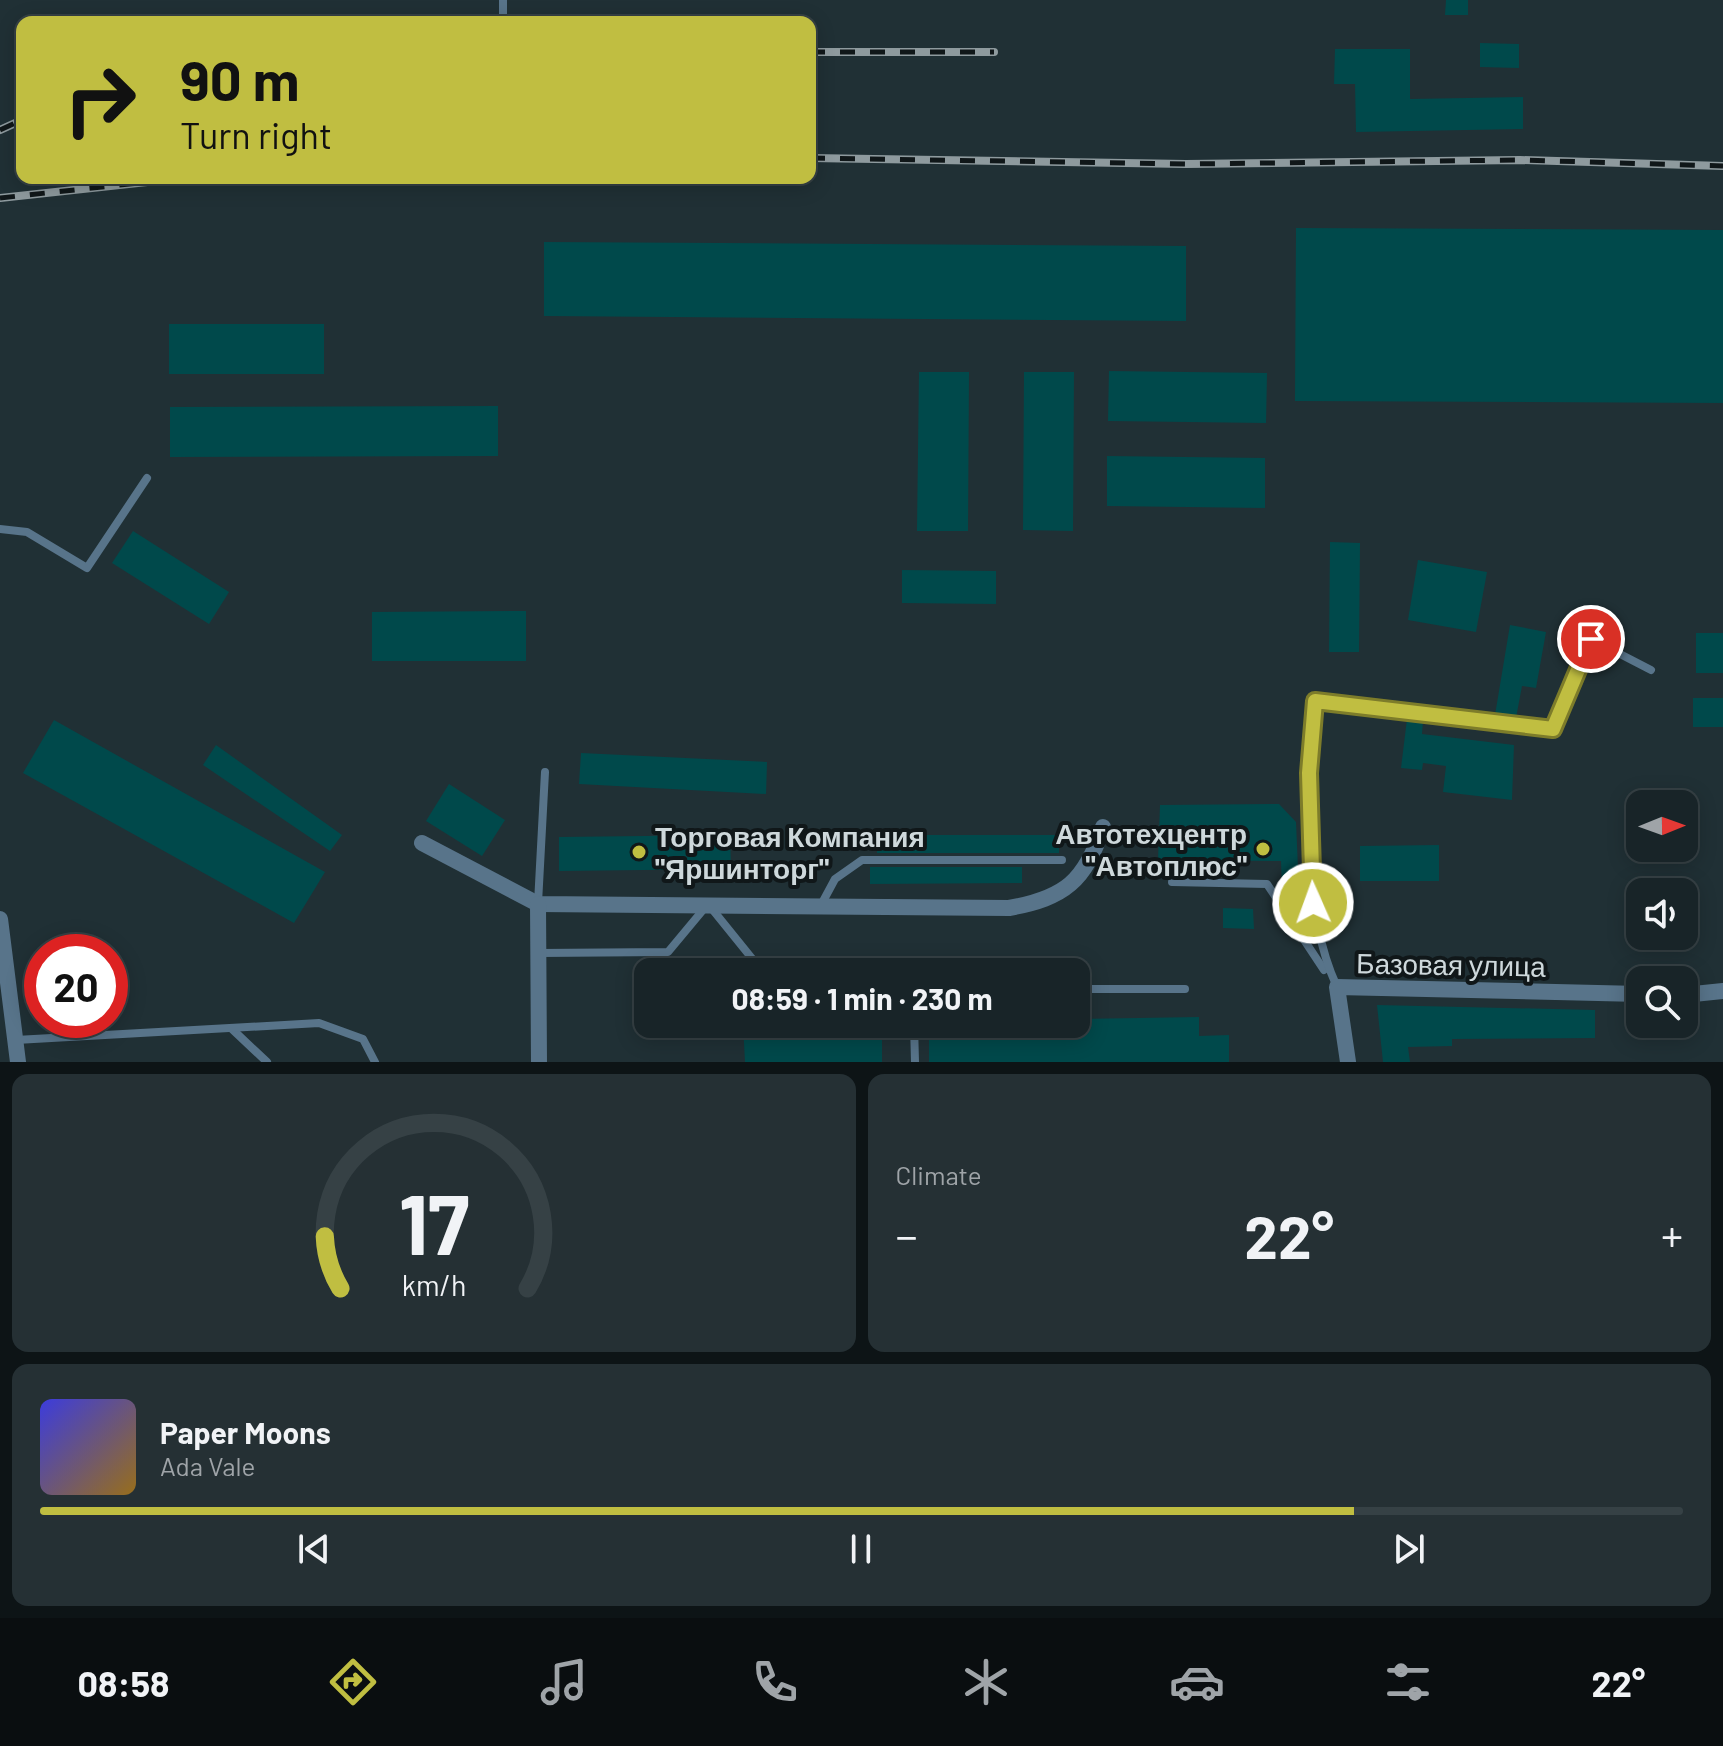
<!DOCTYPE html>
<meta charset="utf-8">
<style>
:root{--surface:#182428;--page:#253034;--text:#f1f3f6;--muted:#9fa4a8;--line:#364145;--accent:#c0be41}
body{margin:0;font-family:Barlow,sans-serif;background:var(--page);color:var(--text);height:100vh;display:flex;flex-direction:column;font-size:30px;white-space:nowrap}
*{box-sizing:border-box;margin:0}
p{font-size:26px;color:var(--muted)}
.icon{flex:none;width:44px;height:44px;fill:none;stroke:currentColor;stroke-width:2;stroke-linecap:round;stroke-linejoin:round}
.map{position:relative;height:1062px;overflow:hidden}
.panel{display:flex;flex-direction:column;gap:12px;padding:12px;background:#0d1416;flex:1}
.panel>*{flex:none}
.banner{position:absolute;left:16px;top:16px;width:800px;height:168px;border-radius:16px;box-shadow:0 4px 20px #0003,0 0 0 2px var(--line);background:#c0be41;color:#111;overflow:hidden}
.needle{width:52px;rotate:89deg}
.controls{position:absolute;left:1626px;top:790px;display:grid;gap:16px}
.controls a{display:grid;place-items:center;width:72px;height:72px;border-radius:16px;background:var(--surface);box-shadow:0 4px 20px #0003,0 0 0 2px var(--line);font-size:40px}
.speed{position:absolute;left:24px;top:934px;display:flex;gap:16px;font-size:40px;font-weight:700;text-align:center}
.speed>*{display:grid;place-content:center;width:104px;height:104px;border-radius:50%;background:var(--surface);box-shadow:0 4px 20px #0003,0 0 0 2px var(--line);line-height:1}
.speed .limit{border:12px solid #d22;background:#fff;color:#111}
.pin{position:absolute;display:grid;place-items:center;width:68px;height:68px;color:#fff;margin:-34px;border:4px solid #fff;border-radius:50%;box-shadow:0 2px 8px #0007}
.me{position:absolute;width:88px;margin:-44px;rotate:358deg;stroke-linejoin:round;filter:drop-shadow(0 0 6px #0008)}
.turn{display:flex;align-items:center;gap:28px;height:168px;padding:0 32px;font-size:36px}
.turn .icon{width:104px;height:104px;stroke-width:2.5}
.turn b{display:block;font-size:56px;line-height:68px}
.big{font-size:60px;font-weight:700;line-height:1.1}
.panel .widget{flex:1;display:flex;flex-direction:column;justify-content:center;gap:12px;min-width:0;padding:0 28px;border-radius:16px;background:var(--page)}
.panel .dial{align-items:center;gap:0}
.dial svg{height:208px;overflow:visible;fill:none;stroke:var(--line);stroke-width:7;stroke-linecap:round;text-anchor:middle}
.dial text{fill:var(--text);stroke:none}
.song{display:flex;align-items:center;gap:24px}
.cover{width:96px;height:96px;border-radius:12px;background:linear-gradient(135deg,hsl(240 70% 55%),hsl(40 70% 35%))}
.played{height:8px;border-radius:4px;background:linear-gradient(90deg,var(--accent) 80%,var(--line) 80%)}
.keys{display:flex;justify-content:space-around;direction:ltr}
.heat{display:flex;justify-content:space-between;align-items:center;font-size:44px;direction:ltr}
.panel .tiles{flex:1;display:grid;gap:12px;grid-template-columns:1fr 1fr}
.widget:last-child{grid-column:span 2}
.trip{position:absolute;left:634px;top:958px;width:456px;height:80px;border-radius:16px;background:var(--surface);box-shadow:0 4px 20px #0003,0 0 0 2px var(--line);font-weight:700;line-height:80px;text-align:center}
.tabs{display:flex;height:128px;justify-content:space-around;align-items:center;background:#0a0e10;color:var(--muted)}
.tabs .icon{width:56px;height:56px}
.tabs .on{color:var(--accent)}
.tabs b{font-size:36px;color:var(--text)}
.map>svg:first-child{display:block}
.building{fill:#00494b}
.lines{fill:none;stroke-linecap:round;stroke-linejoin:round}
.service{stroke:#58748a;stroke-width:8}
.minor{stroke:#58748a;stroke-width:16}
.tertiary{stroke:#58748a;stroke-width:16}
.rail-casing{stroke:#8e9a9e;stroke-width:8}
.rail{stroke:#101719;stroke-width:5;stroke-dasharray:15;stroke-linecap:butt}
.route-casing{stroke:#7d7c2a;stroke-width:20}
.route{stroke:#c0be41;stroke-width:14}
.poi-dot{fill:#c0be41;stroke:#101719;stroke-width:3}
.labels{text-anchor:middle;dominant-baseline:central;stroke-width:8;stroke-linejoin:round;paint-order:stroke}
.poi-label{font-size:28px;font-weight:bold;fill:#ced8db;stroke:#101719;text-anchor:end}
.street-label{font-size:28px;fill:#ced8db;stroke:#101719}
</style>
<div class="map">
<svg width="1723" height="1062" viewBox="0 0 1723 1062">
<rect width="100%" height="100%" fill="#203035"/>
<g class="building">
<polygon points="1446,0 1468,0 1468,15 1445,15"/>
<polygon points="1480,43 1519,44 1519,68 1480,67"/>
<polygon points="1335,49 1410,49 1410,99 1523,97 1523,129 1356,132 1355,84 1334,84"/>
<polygon points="1296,228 1723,230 1723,403 1295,401"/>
<polygon points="544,242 1186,246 1186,321 544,316"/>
<rect x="169" y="324" width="155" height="50"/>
<polygon points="1109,371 1267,373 1266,423 1108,421"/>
<polygon points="919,372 969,372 968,531 917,531"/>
<polygon points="1024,372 1074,372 1073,531 1023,530"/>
<polygon points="498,406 498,456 170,457 170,407"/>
<polygon points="1107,456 1265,458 1265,508 1107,506"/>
<polygon points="133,531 229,592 209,624 112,563"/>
<polygon points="1330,542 1360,543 1359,652 1329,652"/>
<polygon points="1418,560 1487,572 1476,632 1408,620"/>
<polygon points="902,570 996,571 996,604 902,603"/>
<polygon points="526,611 526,661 372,661 372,612"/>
<polygon points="1510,625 1546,632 1536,688 1522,686 1516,718 1495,715"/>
<rect x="1696" y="633" width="27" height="40"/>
<rect x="1693" y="698" width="30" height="29"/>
<polygon points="1407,719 1423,721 1422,734 1514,745 1512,800 1443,792 1446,766 1423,763 1422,770 1401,768"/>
<polygon points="54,720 325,872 294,923 23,773"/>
<polygon points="216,745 342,835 330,851 203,765"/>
<polygon points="581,753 767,762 766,794 579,784"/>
<polygon points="449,784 505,820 482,856 426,821"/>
<polygon points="1279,804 1296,822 1299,891 1282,891 1281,861 1158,860 1160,805"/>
<polygon points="730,835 731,869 559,871 559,837"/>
<rect x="877" y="835" width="182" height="18"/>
<polygon points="1439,845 1439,881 1360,881 1360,846"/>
<polygon points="870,867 1022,867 1022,883 870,884"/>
<polygon points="1223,908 1253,909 1254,929 1223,928"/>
<polygon points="1377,1005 1595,1010 1595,1038 1452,1039 1452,1046 1408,1047 1410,1062 1383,1062"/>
<polygon points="1199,1017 1199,1036 1229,1035 1229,1062 929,1062 929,1024 1076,1024 1076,1019"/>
<polygon points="743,1024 882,1024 882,1062 745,1062"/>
</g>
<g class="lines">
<g class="service">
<polyline points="503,22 503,0"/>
<polyline points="0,529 27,532 87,568 147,478"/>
<polyline points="1172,882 1267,884 1324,970"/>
<polyline points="538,903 545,772"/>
<polyline points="821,905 835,879 862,860 1062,860"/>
<polyline points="539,953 668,952 708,904 763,972"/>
<path d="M1337,987C1299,904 1308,791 1315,701L1553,729L1591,639L1651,670"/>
<polyline points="1076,989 1185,989"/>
<polyline points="914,1024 915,1062"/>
<polyline points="232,1029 267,1062"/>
<polyline points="16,1040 319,1023 363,1039 375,1062"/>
</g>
<g class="minor">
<path d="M422,843L538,904L1009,908C1065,898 1085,881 1103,827"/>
<polyline points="538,904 539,1062"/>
<polyline points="1684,995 1723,991"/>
<polyline points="1348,1062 1337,987 1640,994"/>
</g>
<polyline class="tertiary" points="0,919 18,1062"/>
<defs>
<g id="rail">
<polyline points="810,52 994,52"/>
<polyline points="0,130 22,120"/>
<polyline points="810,158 1186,164 1520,160 1723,166"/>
<polyline points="0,198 184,178"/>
</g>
</defs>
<use href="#rail" class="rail-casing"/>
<use href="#rail" class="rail"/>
</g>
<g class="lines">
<defs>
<polyline id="route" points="1313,903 1309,773 1315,701 1553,729 1591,639"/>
</defs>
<use href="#route" class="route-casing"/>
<use href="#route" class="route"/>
</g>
<g class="poi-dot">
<circle cx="1263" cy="849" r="8"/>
<circle cx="639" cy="852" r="8"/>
</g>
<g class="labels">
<g class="poi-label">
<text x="1247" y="833">Автотехцентр<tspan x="1247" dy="32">"Автоплюс"</tspan></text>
<text x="655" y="836" text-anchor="start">Торговая Компания<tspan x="655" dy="32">"Яршинторг"</tspan></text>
</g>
<g class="street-label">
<text transform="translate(1451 964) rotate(1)">Базовая улица</text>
</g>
</g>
</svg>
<div class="controls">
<a><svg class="needle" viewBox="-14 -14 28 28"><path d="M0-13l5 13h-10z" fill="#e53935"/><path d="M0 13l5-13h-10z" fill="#9fa4a8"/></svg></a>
<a><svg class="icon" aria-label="sound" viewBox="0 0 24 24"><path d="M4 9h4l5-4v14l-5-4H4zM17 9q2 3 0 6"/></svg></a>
<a><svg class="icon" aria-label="search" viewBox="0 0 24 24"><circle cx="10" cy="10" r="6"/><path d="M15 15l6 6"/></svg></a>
</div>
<div class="speed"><div class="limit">20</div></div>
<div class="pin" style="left:1591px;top:639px;background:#d93025"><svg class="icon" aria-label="arrive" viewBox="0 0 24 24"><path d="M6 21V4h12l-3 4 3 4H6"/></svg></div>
<svg class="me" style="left:1313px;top:903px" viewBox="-20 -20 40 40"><circle r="17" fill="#c0be41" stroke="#fff" stroke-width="3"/><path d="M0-11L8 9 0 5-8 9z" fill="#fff"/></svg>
<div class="trip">08:59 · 1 min · 230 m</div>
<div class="banner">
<div class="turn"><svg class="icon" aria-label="right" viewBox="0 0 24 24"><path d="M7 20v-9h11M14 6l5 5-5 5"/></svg><div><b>90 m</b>Turn right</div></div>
</div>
</div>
<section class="panel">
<div class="tiles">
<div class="widget dial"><svg viewBox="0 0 100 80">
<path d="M14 69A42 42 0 1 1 86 69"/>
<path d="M14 69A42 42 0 0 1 8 49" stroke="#c0be41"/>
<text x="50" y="56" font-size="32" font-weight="700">17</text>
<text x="50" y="72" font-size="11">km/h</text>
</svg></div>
<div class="widget"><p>Climate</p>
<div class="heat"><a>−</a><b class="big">22°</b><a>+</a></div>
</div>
<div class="widget">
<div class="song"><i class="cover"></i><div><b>Paper Moons</b><p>Ada Vale</p></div></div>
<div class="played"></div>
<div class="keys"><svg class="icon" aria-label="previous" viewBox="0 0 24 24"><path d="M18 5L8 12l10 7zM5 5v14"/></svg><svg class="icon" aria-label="pause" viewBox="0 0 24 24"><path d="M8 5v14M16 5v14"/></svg><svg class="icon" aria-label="next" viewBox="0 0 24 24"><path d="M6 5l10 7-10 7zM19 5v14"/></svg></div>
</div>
</div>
</section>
<nav class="tabs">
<b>08:58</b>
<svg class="icon on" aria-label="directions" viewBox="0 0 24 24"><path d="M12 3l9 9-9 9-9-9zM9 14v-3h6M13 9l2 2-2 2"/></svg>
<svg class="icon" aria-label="music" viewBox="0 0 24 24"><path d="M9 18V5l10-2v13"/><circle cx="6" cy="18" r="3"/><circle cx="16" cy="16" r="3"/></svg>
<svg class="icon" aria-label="phone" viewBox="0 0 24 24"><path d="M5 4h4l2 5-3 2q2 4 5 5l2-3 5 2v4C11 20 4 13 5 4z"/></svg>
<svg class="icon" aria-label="climate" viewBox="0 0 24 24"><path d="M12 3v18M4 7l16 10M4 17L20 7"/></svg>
<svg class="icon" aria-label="car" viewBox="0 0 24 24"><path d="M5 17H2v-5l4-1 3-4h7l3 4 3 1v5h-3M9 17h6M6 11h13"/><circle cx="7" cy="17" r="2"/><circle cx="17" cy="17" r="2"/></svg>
<svg class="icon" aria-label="filters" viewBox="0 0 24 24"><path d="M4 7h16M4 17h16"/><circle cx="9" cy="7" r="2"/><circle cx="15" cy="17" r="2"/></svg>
<b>22°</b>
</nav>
